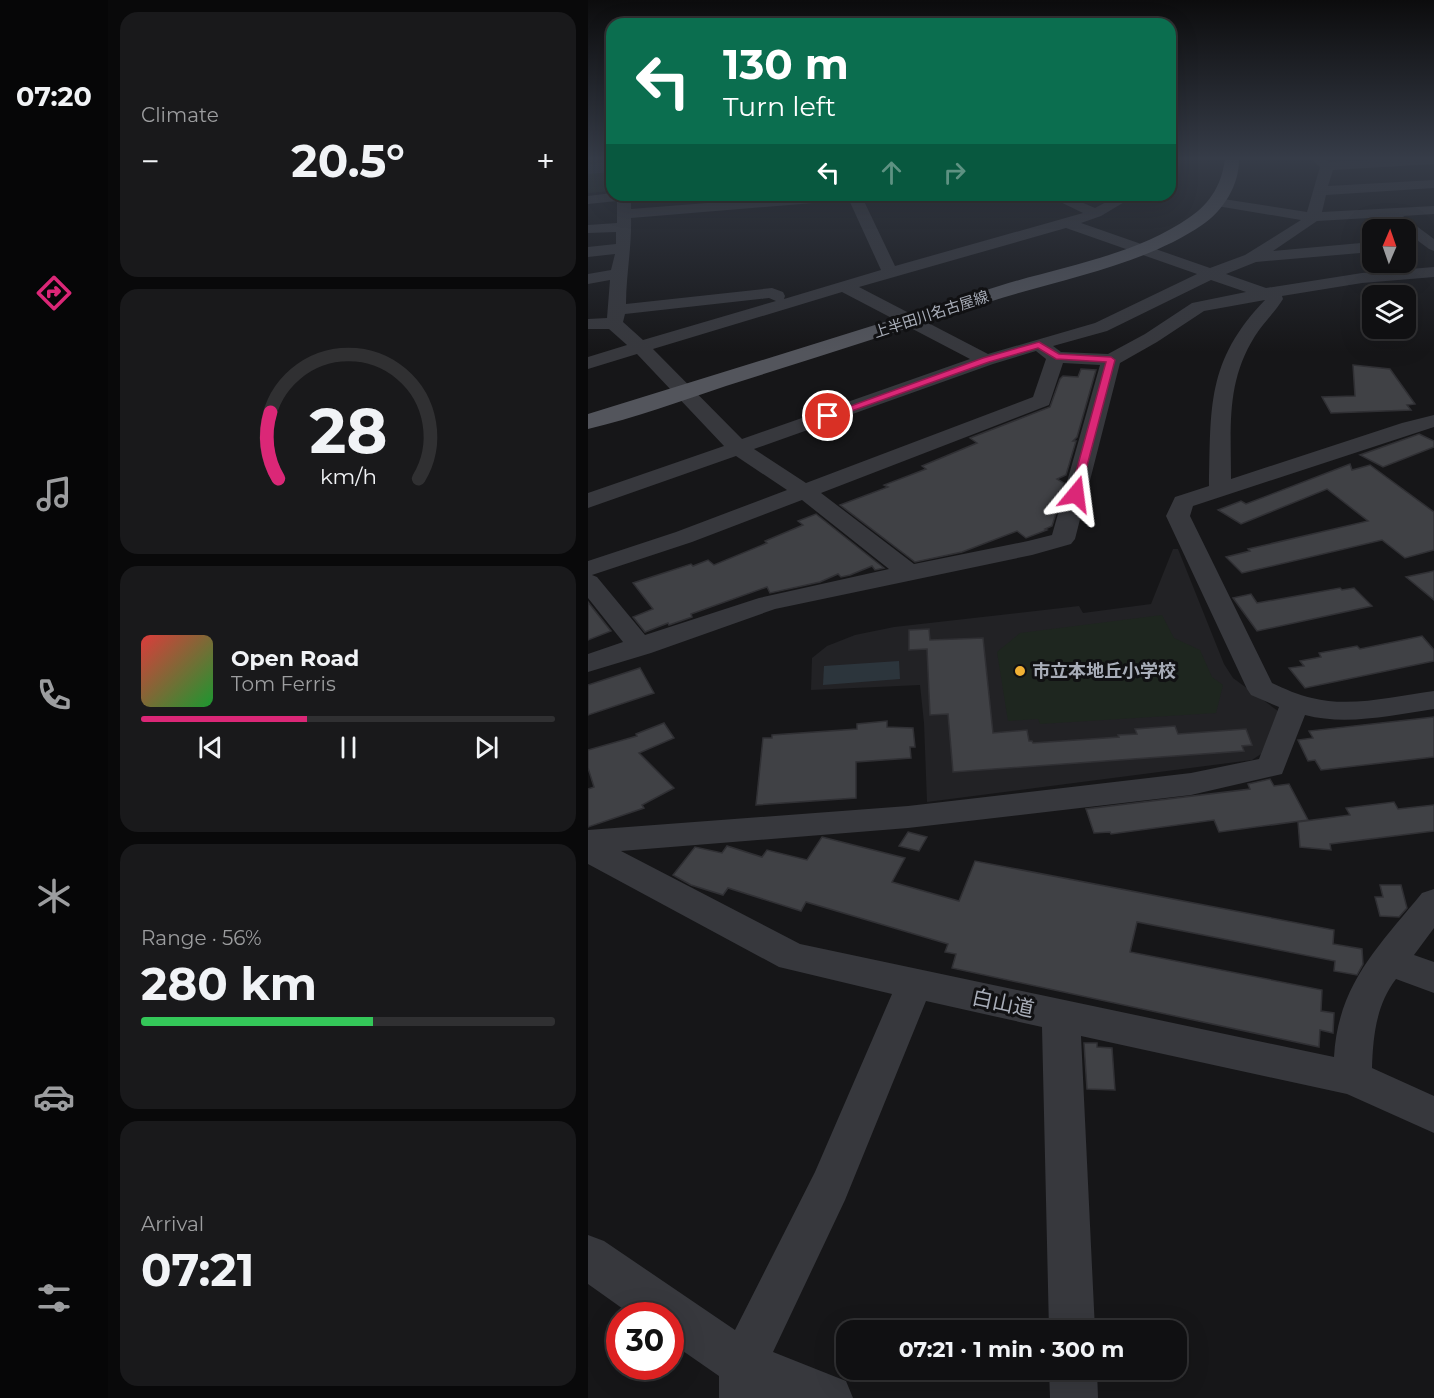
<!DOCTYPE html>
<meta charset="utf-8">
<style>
:root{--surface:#101012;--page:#19191b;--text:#f1f3f6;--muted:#9c9d9f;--line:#303032;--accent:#db2777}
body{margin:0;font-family:Montserrat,"Noto Sans JP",sans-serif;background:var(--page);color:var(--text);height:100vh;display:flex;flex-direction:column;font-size:22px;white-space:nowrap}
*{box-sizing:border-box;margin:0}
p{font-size:20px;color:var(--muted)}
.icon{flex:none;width:33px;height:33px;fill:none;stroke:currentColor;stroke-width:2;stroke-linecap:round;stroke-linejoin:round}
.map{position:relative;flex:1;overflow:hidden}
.drawer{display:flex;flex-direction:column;gap:12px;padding:12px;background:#09090a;width:480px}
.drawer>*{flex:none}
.guide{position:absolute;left:18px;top:18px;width:570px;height:183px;border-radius:18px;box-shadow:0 6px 24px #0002,0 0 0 2px var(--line);background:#0b6e4f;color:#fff;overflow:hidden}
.needle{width:39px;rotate:2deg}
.buttons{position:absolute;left:774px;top:219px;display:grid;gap:12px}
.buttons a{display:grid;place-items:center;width:54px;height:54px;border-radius:12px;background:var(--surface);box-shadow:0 6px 24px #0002,0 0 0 2px var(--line);font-size:30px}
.speed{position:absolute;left:18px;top:1302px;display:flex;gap:12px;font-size:30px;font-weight:700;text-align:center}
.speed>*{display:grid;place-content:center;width:78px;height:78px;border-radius:50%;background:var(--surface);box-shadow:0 6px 24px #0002,0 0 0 2px var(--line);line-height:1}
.speed .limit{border:9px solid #d22;background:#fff;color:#111}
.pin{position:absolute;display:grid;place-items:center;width:51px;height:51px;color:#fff;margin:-26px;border:3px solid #fff;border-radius:50%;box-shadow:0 2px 6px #0007}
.me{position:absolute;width:66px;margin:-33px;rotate:16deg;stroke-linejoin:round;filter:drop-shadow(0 0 4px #0008)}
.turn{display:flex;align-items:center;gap:21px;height:126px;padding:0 18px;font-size:27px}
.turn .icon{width:78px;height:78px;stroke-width:2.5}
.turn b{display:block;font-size:42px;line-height:51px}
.lanes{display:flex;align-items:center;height:57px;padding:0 18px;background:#0003;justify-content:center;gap:30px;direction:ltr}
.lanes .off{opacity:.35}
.big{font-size:45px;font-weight:700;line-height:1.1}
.drawer .widget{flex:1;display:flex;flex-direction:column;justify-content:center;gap:9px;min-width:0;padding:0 21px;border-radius:18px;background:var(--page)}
.drawer .dial{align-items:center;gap:0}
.dial svg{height:156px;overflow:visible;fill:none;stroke:var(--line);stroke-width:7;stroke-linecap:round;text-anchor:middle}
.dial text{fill:var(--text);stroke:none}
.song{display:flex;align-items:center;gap:18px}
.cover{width:72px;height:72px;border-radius:9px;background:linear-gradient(135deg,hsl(0 70% 55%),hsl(130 70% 35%))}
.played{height:6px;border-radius:3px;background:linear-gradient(90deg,var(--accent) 40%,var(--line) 40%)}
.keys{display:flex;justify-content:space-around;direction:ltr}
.heat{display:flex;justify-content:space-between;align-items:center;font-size:33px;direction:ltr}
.charge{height:9px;border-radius:4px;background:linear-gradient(90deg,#34c759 56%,var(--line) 0)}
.trip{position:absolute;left:248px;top:1320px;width:351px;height:60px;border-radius:18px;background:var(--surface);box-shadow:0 6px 24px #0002,0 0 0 2px var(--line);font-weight:700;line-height:60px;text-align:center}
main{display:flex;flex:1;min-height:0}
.tabs{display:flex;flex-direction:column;width:108px;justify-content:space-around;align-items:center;background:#060607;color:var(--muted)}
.tabs .icon{width:42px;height:42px}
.tabs .active{color:var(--accent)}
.tabs b{font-size:27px;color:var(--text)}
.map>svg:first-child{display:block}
.built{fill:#222225}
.green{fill:#1e261f}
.water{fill:#2c353c}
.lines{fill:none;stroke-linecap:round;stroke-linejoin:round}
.river{fill:#2c353c;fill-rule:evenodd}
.building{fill:#404145;stroke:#303034;stroke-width:1.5}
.minor{fill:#37383d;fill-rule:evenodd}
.major{fill:#53555c;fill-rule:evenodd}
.route{fill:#db2777;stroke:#8e194d;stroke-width:1.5}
.poi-dot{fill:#f2b134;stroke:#111113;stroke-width:2}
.labels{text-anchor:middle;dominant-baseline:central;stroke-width:6;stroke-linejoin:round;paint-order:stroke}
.far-street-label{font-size:15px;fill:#a8adb8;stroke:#111113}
.poi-label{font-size:18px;font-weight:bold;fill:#a8adb8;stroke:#111113;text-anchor:start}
.near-street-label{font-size:21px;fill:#a8adb8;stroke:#111113}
</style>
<main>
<nav class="tabs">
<b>07:20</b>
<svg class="icon active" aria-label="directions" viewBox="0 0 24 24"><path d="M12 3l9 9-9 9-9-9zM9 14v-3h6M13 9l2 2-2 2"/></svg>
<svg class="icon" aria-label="music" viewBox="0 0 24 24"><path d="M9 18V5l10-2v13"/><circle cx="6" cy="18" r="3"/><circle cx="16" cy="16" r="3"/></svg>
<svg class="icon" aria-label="phone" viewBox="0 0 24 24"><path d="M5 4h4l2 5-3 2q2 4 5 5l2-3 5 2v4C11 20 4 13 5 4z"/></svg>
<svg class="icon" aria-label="climate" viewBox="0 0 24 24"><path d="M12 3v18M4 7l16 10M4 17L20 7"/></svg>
<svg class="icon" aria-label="car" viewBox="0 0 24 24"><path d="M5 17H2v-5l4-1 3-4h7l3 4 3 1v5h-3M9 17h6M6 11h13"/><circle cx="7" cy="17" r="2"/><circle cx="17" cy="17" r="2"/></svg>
<svg class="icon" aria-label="filters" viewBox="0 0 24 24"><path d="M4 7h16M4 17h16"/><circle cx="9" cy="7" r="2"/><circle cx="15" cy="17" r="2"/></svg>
</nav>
<section class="drawer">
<div class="widget"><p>Climate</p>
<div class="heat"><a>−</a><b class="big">20.5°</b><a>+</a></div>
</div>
<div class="widget dial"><svg viewBox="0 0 100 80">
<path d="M14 69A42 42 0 1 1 86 69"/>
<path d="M14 69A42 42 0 0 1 10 35" stroke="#db2777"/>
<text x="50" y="56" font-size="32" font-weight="700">28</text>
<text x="50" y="72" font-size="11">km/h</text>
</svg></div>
<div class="widget">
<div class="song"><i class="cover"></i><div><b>Open Road</b><p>Tom Ferris</p></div></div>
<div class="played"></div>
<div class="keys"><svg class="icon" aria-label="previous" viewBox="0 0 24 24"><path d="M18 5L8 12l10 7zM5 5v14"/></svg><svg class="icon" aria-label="pause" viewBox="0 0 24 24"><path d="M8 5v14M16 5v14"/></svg><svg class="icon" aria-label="next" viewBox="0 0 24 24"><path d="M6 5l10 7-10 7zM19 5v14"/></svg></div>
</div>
<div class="widget"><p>Range · 56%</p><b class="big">280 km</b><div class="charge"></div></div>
<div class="widget"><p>Arrival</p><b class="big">07:21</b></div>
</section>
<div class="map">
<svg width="846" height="1398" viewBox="0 0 846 1398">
<rect width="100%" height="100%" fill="#161618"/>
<polygon class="built" points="585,549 590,549 636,664 645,678 690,711 673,754 664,760 339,802 336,723 332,685 223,690 224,658 239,646 267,635 306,627 491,606 495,613 563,604"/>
<g class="green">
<polygon points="0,157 24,157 24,191 0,193"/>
<polygon points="574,615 586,638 612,650 624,677 635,685 628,713 452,724 450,719 420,721 409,652 432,633"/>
</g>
<polygon class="water" points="311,661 312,679 235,685 236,666"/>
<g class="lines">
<polygon class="river" points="24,162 24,172 0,174 0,164"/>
</g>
<g class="building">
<polygon points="765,365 802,369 827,404 819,405 823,410 743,413 734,397 767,396"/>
<polygon points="493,369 508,370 489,437 485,441 488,441 478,475 469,479 476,483 472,498 463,502 470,507 464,526 457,529 459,530 438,538 429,531 374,552 327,562 252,505 300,487 296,485 338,469 334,466 389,443 382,438 462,407 472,379 475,376 490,377"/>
<polygon points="831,434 846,441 846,447 795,467 772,455"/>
<polygon points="762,464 764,470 782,465 846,512 846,550 817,558 794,540 654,573 638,557 662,551 660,549 780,521 739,489 653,524 630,510 653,501 658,504"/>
<polygon points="228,514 296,568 287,570 284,566 262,575 253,577 250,574 232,582 182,593 179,587 103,614 104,617 81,625 80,623 57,632 45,617 65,609 45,583 103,564 105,566 120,560 126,565 179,543 177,541 215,525 210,521"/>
<polygon points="846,571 846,600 818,577"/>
<polygon points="752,588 754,590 766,588 784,606 669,631 645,598 663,594 669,603"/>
<polygon points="0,602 23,631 0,640"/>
<polygon points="341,629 342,640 395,638 405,733 439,730 441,741 444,741 445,743 531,737 530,735 549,734 547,729 587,726 590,734 658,729 664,745 654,746 656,751 365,772 360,714 342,715 339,649 321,650 321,630"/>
<polygon points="834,636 846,650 846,661 717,688 701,668 716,666 712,661 733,657 731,653 769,646 772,649"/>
<polygon points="52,668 66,693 0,715 0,685"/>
<polygon points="846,717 846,757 733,770 727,760 720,761 710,740 725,738 721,731"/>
<polygon points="299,721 299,727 325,728 327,747 322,747 323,758 268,762 268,798 168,805 175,738 184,738 184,735 269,729 269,724"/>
<polygon points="76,723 86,738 51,753 86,788 54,805 56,808 0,827 0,789 6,787 0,768 0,750 49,736 48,734"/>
<polygon points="682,779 686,786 701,784 720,820 631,832 626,820 523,834 522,832 506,833 498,809 662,789 660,784"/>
<polygon points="806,802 810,809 846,805 846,831 742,844 743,850 712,847 710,822 762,815 758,808"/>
<polygon points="320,832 339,837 331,851 311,846"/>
<polygon points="234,837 317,858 304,882 371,901 387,861 746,930 745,944 774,949 775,964 769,975 746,971 747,961 549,922 542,952 734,990 733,1011 746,1013 745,1033 732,1030 731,1047 364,968 368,954 357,952 360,944 218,902 213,911 140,888 135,895 103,885 85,875 107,847 134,853 139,846 174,857 179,850 219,860"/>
<polygon points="792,885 813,885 819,908 811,917 792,916 787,897 795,897"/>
<polygon points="496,1043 509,1043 509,1047 524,1048 527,1090 499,1089"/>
</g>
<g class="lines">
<g class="minor">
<path d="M722,157H735L742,162L846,157V164L745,170L740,186L846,180V188L738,195L734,212L846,206V214L815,216L846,239V251L841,249L798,217L729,221L685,251L784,242V252L668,262L638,274L678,288L774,273L846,267V277L774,283L694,296L695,299C687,312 676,322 667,336C638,382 643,426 643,479L814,423L846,415V427L605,506L602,516L684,683C697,689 710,695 724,698C763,708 807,696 846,691V709C804,715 759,726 717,715L694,774L603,795L320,828L33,851L212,944L746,1057C750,984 791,946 834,893L846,889V928L826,955L846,962V993L808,979C788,1005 785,1037 784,1068L846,1096V1133L759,1094L493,1036L507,1330H461L454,1027L338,1001L257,1200L185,1352L258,1381L265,1398H131V1376L82,1342V1316H45L0,1284V1235L16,1241L147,1330L227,1172L304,994L191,967L0,864V830L320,806L603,773L671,759L691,707L663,695L659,689L578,516L587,497L621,486C623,408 618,361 677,300L616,311L569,342L532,363L487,539L483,544L444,555L187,609L63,653L0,672V654L35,642L0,598V561L88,532L199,490L148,456L0,508V493L136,446L49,354L0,369V357L39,345L21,329H0V319L19,318L22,280L0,284V274L23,270L27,254L0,257V247L28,244V232L0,233V225L29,223V201L0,204V196L24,193V195H50L43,199V209L220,195H280L275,199L307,266L495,213L458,195H477L507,208L531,195H548L513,216L493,223L622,268L657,255L713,220L629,206L624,205L622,202L624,199L629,198L719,212L732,167ZM261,200L293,270L196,299L197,296L195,292L184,288L38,304C38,275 44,246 43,218ZM478,228L609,274L507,323L400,354L271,287ZM623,280L658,292L604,303L557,334L520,354L473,352L465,346L519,331ZM254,292L382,359L154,439L65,349ZM181,298L188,301L55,340L35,322L37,314ZM448,351L458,359L445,397L218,483L166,449L405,364ZM475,363L512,365L464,535L440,541L326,564L233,493L461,405ZM214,500L301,569L171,598L57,635L9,577L4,575L104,542Z"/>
<polygon points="461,1370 509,1370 510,1398 462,1398"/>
</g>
<path class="major" d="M637,157H651C652,184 636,210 614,225C552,267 471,279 401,302C314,330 226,358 138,386C93,401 47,418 0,429V414C137,372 274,329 411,286C475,266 546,256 602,217C623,203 635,182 637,157Z"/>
</g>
<linearGradient id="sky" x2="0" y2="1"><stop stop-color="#0c0c0d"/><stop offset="0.45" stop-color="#363c48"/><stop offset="1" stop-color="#363c48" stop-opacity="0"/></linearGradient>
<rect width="846" height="352" fill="url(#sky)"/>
<polygon class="route" points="451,342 471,354 523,357 527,360 491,496 484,496 482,494 518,362 468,359 450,348 401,362 244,418 235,416 395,358"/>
<circle class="poi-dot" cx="432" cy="671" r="6"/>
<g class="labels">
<g class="far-street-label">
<text transform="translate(343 314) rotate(-18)">上半田川名古屋線</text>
</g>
<g class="poi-label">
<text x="444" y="671">市立本地丘小学校</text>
</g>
<g class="near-street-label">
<text transform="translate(415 1003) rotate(12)">白山道</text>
</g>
</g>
</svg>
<div class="buttons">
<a><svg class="needle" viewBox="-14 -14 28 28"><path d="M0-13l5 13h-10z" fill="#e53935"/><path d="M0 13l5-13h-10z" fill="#9c9d9f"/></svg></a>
<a><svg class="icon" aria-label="layers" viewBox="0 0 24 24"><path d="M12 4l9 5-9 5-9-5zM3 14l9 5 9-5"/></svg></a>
</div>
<div class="speed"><div class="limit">30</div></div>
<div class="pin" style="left:240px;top:416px;background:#d93025"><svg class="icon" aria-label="arrive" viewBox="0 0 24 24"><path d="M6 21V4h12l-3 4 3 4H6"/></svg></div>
<svg class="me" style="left:488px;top:494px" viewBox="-20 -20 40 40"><path d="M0-17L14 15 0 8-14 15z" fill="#db2777" stroke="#fff" stroke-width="4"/></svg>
<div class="trip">07:21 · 1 min · 300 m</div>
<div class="guide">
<div class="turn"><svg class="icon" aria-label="left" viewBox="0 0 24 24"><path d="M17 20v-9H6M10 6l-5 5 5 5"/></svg><div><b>130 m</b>Turn left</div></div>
<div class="lanes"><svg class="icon" aria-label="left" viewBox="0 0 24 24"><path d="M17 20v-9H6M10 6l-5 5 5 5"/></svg><svg class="icon off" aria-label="ahead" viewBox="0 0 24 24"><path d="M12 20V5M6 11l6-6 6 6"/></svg><svg class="icon off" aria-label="right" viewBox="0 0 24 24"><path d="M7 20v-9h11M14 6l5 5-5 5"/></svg></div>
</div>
</div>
</main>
